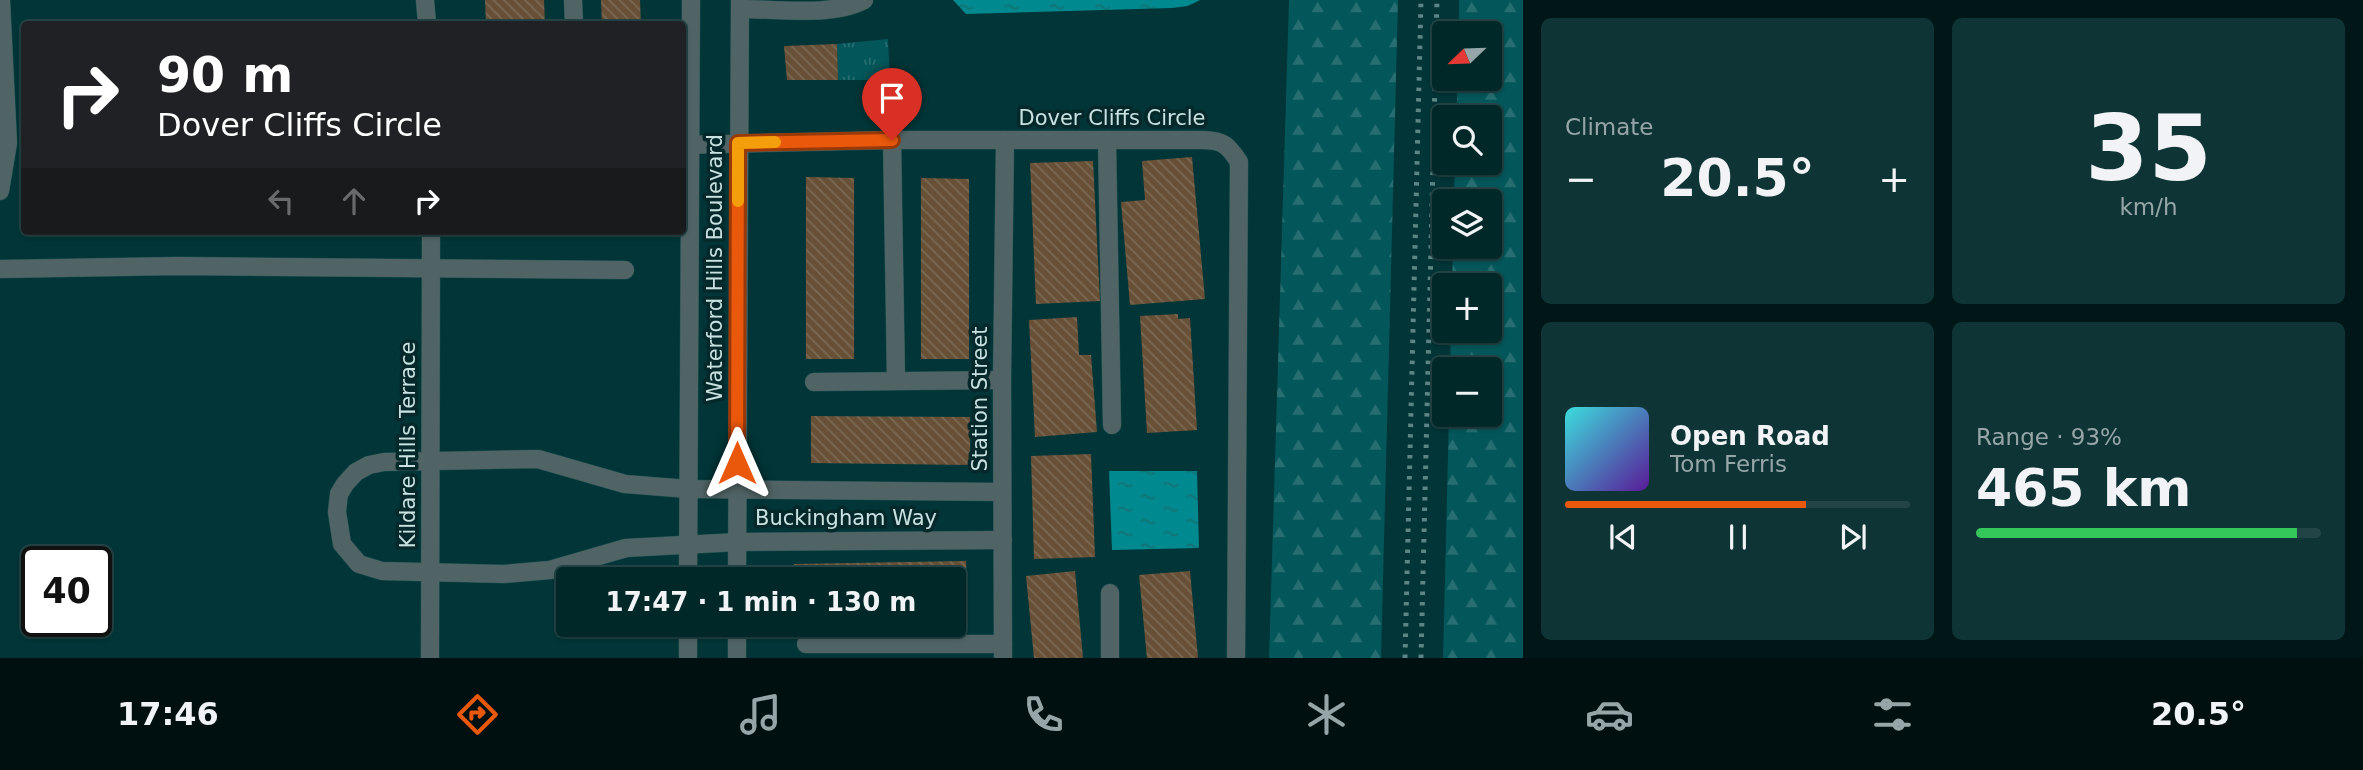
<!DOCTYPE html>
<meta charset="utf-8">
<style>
:root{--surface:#012829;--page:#0f3435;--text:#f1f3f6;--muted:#96a6a8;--line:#234446;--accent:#ea580c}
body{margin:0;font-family:"DejaVu Sans",sans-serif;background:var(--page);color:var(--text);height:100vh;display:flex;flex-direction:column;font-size:26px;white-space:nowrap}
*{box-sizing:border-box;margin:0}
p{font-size:23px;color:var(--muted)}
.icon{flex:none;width:38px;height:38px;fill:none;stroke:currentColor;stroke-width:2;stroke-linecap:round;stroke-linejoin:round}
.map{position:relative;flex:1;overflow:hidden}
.details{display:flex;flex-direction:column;gap:18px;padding:18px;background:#011617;width:840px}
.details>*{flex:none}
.guide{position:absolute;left:21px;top:21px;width:665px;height:214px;border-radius:7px;box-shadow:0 2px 5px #0004,0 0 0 2px var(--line);background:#202124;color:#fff;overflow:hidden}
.needle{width:46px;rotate:247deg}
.controls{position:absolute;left:1432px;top:21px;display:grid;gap:14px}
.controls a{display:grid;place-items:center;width:70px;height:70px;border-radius:7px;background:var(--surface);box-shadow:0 2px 5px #0004,0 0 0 2px var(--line);font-size:35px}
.speed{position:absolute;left:21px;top:546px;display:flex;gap:14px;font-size:35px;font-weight:700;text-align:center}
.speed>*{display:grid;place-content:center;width:91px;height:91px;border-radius:50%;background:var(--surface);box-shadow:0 2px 5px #0004,0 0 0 2px var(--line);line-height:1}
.speed .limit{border:4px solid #111;border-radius:10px;background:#fff;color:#111}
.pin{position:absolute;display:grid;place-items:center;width:60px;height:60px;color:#fff;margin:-72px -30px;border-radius:50% 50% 50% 0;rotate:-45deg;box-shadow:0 0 7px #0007}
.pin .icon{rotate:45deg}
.me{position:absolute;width:77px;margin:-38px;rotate:0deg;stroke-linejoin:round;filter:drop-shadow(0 0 5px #0008)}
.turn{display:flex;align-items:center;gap:24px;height:147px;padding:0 21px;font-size:32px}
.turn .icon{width:91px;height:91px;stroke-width:2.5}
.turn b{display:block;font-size:49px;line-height:60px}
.lanes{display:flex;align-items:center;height:66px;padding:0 21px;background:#0003;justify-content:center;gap:35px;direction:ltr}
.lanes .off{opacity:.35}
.big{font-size:52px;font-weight:800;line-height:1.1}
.details .widget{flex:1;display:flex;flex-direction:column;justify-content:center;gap:10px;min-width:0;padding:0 24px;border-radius:10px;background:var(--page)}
.details .dial{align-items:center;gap:0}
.dial b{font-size:91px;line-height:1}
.song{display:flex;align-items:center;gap:21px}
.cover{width:84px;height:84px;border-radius:10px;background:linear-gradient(135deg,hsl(180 70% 55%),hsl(270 70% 35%))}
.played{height:7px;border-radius:4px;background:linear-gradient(90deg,var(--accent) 70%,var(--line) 70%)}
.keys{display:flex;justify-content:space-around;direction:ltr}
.heat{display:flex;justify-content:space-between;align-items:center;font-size:38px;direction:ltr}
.charge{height:10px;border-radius:5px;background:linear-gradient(90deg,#34c759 93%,var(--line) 0)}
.details .tiles{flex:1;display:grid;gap:18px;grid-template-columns:repeat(2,1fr)}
.trip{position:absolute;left:556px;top:567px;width:410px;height:70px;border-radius:7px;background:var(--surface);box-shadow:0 2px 5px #0004,0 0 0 2px var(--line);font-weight:800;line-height:70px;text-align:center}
.tab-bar{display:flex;height:112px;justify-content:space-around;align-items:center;background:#001010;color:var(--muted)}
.tab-bar .icon{width:49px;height:49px}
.tab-bar .on{color:var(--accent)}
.tab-bar b{font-size:32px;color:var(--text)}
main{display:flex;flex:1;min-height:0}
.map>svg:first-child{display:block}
.grass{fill:url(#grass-tufts)}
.forest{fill:url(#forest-firs)}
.water{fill:url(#water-ripples)}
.building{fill:url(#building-back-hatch)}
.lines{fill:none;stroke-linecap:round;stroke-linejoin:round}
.minor-casing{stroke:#215152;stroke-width:19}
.minor{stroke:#516465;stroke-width:18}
.rail{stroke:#5e8586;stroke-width:5;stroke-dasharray:3.5 7;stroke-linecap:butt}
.route-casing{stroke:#983908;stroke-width:18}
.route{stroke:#ea580c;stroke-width:12}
.slow{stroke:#f59e0b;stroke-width:12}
.labels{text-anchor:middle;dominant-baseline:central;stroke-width:7;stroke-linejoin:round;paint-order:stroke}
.street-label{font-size:21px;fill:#c9e1e1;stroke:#05292b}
</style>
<main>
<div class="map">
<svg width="1523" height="658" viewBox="0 0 1523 658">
<defs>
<pattern id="grass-tufts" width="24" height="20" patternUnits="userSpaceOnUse" patternTransform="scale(1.75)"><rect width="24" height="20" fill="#035659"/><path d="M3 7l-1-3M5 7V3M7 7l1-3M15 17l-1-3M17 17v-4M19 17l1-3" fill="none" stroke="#266e71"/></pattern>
<pattern id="forest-firs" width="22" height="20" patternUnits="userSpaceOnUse" patternTransform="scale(1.75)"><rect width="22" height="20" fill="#035659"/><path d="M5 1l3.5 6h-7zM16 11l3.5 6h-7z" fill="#266e71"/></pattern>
<pattern id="water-ripples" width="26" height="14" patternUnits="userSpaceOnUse" patternTransform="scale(1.75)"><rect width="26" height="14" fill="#00898e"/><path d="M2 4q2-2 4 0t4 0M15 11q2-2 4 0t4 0" fill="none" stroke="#157174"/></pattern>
<pattern id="building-back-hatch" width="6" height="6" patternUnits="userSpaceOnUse" patternTransform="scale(1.75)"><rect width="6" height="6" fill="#675036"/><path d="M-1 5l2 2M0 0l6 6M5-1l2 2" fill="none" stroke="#7b6953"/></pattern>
</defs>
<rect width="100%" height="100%" fill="#013537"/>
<polygon class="grass" points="888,39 890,80 838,80 837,44"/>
<g class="forest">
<polygon points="1289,0 1398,0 1381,658 1269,658"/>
<polygon points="1459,0 1523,0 1523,658 1443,658 1449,415 1489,415 1489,369 1450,369 1451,331 1489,331 1489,285 1452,285 1453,247 1489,247 1489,201 1454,201 1455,163 1489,163 1489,117 1457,117 1457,79 1489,79 1489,33 1459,33"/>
</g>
<g class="water">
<polygon points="953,0 1200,0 1188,6 1172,8 966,14"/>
<polygon points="1109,471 1197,471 1199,548 1112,550"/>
</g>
<g class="building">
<polygon points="485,0 544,0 545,24 486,24"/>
<polygon points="601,0 640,0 641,24 602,24"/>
<polygon points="837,44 838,80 787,80 784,46"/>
<polygon points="1192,157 1205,299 1130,305 1121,202 1145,200 1142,161"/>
<polygon points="1093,161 1100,301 1036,304 1030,163"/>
<polygon points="806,177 854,178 854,359 806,359"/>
<polygon points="921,178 969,179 969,359 921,359"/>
<polygon points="1178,314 1178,319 1190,318 1197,430 1147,433 1140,316"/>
<polygon points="1077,317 1079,355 1091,355 1097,432 1035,437 1029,320"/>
<polygon points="811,416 970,417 970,465 811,463"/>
<polygon points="1091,454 1095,557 1034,559 1031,456"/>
<polygon points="966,561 968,627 954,627 954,579 795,579 794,564"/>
<polygon points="1075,571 1083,658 1034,658 1026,576"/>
<polygon points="1190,571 1198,658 1147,658 1139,575"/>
<polygon points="787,625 947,625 947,627 787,630"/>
</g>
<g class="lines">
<defs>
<g id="minor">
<polyline points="425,0 427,24"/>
<polyline points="573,0 574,24"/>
<path d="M741,9C777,9 832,17 864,0"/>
<polyline points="892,140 896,379"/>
<polyline points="1107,140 1112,425"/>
<path d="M682,145L892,140H1202C1223,140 1228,145 1239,162L1236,658"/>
<polyline points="0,191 8,143 1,0"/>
<polyline points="0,269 177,266 625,270"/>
<polyline points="814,382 1002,380"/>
<polyline points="1002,492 688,489 625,484 538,459 384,462 369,465 356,472 345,484 339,494 337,512 342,544 359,564 382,571 504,574 550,570 626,548 738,542 1003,540"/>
<polyline points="688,579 691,0"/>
<polyline points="737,579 740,0"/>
<polyline points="1110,593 1110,658"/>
<polyline points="806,644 1003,644"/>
<polyline points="430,658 431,231"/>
<polyline points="688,658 688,625"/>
<polyline points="737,658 737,625"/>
<polyline points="1003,658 1002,380 1005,140"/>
</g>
</defs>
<use href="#minor" class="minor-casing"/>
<use href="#minor" class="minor"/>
<g class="rail">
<polyline points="1405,658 1421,0"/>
<polyline points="1421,658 1437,0"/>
</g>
</g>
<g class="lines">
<defs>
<polyline id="route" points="737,463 738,143 892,140"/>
</defs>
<use href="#route" class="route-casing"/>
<use href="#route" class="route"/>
<polyline class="slow" points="738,201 738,143 775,142"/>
</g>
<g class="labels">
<g class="street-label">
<text x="1112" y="118">Dover Cliffs Circle</text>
<text transform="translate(715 268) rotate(-90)">Waterford Hills Boulevard</text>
<text transform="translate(980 399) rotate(-90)">Station Street</text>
<text transform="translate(408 445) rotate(-90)">Kildare Hills Terrace</text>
<text x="846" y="518">Buckingham Way</text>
</g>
</g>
</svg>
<div class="controls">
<a><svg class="needle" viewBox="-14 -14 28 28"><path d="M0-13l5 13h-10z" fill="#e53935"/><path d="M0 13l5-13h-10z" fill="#96a6a8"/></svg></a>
<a><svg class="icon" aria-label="search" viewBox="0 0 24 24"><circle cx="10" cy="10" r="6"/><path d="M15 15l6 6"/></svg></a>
<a><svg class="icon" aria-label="layers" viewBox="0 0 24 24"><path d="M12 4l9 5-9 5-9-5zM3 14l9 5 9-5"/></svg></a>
<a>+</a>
<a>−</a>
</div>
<div class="speed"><div class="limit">40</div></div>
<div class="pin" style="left:892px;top:140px;background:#d93025"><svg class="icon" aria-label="arrive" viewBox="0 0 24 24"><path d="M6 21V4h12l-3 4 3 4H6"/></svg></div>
<svg class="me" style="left:737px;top:463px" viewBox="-20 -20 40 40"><path d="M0-17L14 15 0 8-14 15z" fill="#ea580c" stroke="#fff" stroke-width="4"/></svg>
<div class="trip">17:47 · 1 min · 130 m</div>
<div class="guide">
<div class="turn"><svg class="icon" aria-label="right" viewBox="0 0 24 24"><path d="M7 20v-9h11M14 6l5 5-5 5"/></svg><div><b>90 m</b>Dover Cliffs Circle</div></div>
<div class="lanes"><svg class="icon off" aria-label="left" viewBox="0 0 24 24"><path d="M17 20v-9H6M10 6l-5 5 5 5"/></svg><svg class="icon off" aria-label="ahead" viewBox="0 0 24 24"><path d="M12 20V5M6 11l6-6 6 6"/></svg><svg class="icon" aria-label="right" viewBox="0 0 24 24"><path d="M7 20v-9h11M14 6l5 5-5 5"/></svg></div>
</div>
</div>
<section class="details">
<div class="tiles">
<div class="widget"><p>Climate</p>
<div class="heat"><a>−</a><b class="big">20.5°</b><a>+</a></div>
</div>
<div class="widget dial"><b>35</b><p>km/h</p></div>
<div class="widget">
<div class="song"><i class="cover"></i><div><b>Open Road</b><p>Tom Ferris</p></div></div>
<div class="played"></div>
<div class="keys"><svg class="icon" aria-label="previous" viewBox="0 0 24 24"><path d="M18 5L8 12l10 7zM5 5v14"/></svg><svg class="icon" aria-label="pause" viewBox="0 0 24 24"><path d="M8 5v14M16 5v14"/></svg><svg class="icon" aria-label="next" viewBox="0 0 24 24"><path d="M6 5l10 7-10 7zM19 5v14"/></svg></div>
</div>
<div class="widget"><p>Range · 93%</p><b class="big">465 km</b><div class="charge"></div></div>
</div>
</section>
</main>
<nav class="tab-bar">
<b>17:46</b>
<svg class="icon on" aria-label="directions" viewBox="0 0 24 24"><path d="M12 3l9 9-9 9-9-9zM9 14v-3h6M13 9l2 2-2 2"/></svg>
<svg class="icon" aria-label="music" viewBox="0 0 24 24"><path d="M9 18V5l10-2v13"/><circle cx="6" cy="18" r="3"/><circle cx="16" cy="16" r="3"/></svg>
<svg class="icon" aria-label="phone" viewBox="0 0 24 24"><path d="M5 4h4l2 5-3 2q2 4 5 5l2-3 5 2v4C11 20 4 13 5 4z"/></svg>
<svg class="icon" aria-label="climate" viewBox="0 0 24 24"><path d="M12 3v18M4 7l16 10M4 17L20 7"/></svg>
<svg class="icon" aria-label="car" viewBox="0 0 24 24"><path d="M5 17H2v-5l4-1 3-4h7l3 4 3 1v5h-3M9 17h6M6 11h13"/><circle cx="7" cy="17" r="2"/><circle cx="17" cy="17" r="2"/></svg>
<svg class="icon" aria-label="filters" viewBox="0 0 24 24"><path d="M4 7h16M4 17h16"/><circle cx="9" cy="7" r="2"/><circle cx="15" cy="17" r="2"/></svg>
<b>20.5°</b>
</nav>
